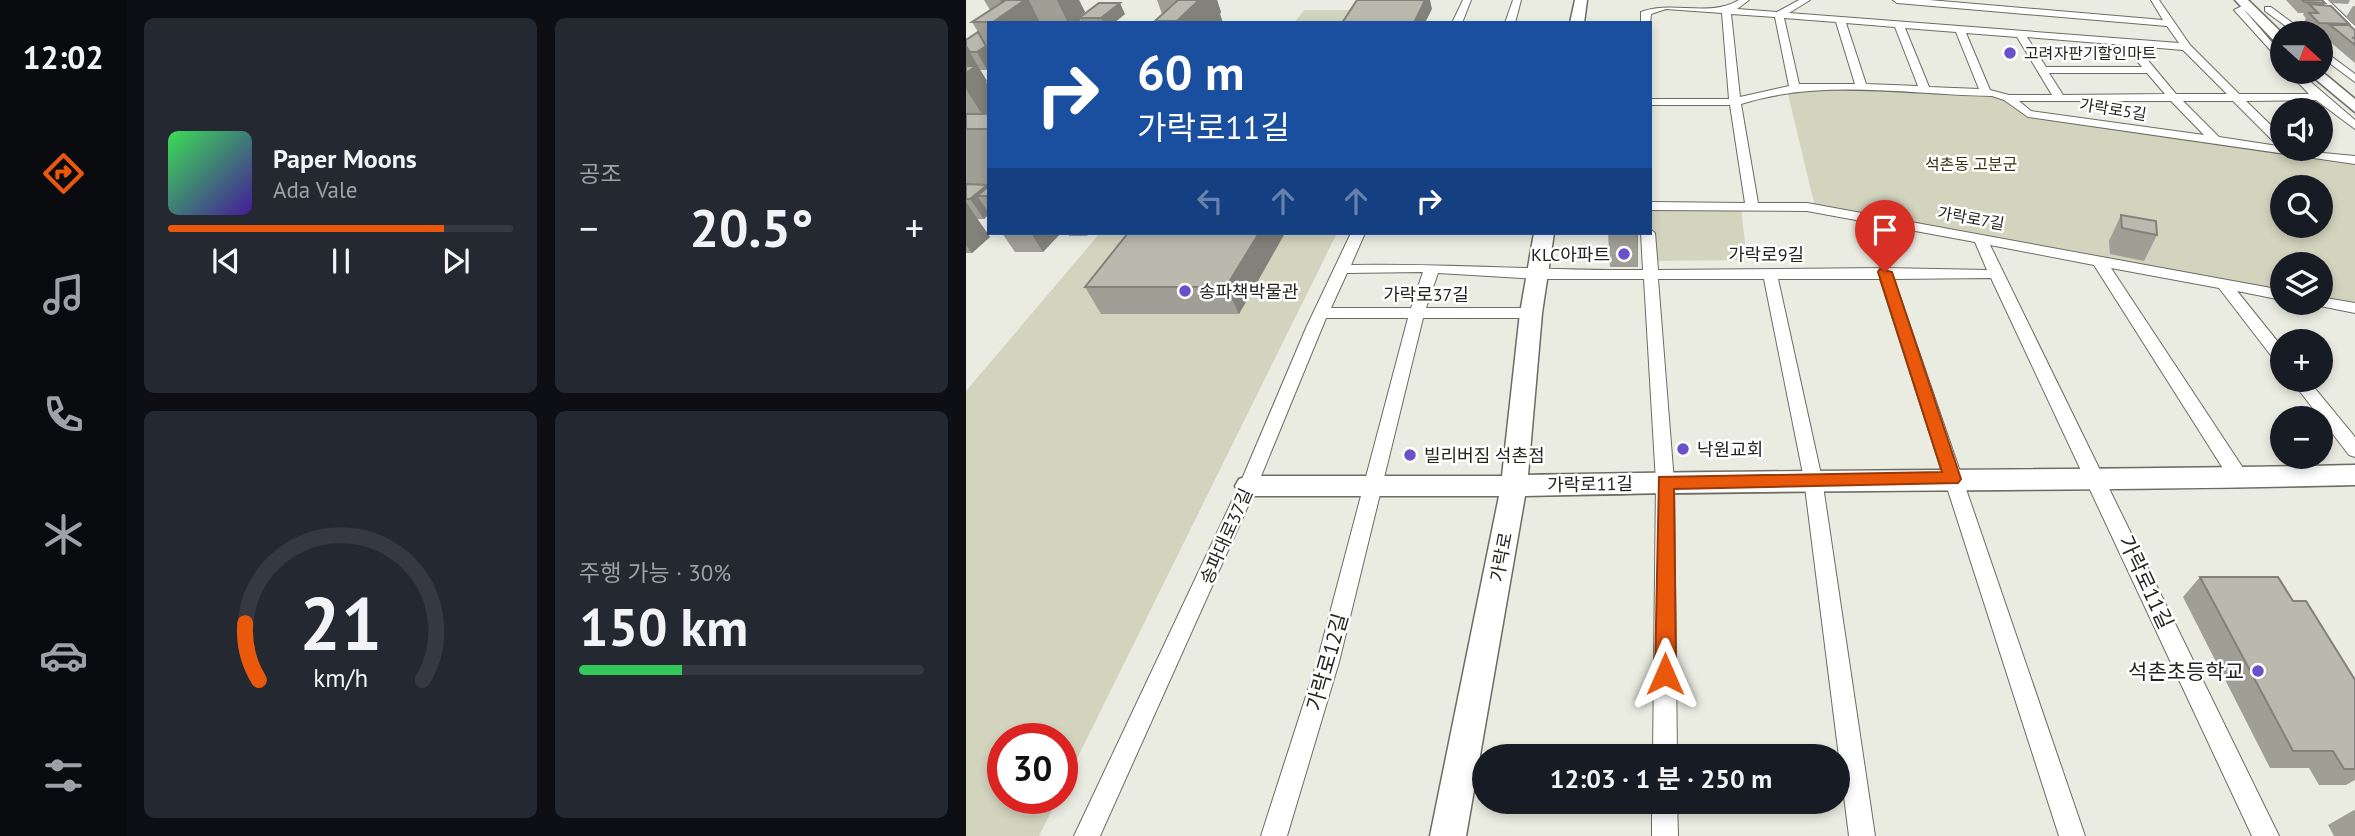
<!DOCTYPE html>
<html lang="ko">
<meta charset="utf-8">
<style>
:root{--surface:#171b24;--page:#242831;--text:#f1f3f6;--muted:#9ea1a6;--line:#363941;--accent:#ea580c}
body{margin:0;font-family:"PT Sans","Noto Sans KR",sans-serif;background:var(--page);color:var(--text);height:100vh;display:flex;flex-direction:column;font-size:26px;white-space:nowrap}
*{box-sizing:border-box;margin:0}
p{font-size:23px;color:var(--muted)}
.icon{flex:none;width:38px;height:38px;fill:none;stroke:currentColor;stroke-width:2;stroke-linecap:round;stroke-linejoin:round}
.map{position:relative;flex:1;overflow:hidden}
.panel{display:flex;flex-direction:column;gap:18px;padding:18px;background:#0d0f14;width:840px}
.panel>*{flex:none}
.top-card{position:absolute;left:21px;top:21px;width:665px;height:214px;border-radius:0px;box-shadow:0 4px 10px #0003;background:#1a4fa0;color:#fff;overflow:hidden}
.needle{width:46px;rotate:111deg}
.tools{position:absolute;left:1304px;top:21px;display:grid;gap:14px}
.tools a{display:grid;place-items:center;width:63px;height:63px;border-radius:50%;background:var(--surface);box-shadow:0 4px 10px #0003;font-size:35px}
.speed{position:absolute;left:21px;top:723px;display:flex;gap:14px;font-size:35px;font-weight:700;text-align:center}
.speed>*{display:grid;place-content:center;width:91px;height:91px;border-radius:50%;background:var(--surface);box-shadow:0 4px 10px #0003;line-height:1}
.speed .limit{border:10px solid #d22;background:#fff;color:#111}
.pin{position:absolute;display:grid;place-items:center;width:60px;height:60px;color:#fff;margin:-72px -30px;border-radius:50% 50% 50% 0;rotate:-45deg;box-shadow:0 0 7px #0007}
.pin .icon{rotate:45deg}
.me{position:absolute;width:77px;margin:-38px;rotate:0deg;stroke-linejoin:round;filter:drop-shadow(0 0 5px #0008)}
.turn{display:flex;align-items:center;gap:24px;height:147px;padding:0 35px;font-size:32px}
.turn .icon{width:91px;height:91px;stroke-width:2.5}
.turn b{display:block;font-size:49px;line-height:60px}
.lanes{display:flex;align-items:center;height:66px;padding:0 35px;background:#0003;justify-content:center;gap:35px;direction:ltr}
.lanes .off{opacity:.35}
.big{font-size:52px;font-weight:700;line-height:1.1}
.panel .card{flex:1;display:flex;flex-direction:column;justify-content:center;gap:10px;min-width:0;padding:0 24px;border-radius:10px;background:var(--page)}
.panel .dial{align-items:center;gap:0}
.dial svg{height:182px;overflow:visible;fill:none;stroke:var(--line);stroke-width:7;stroke-linecap:round;text-anchor:middle}
.dial text{fill:var(--text);stroke:none}
.song{display:flex;align-items:center;gap:21px}
.cover{width:84px;height:84px;border-radius:10px;background:linear-gradient(135deg,hsl(130 70% 55%),hsl(260 70% 35%))}
.played{height:7px;border-radius:4px;background:linear-gradient(90deg,var(--accent) 80%,var(--line) 80%)}
.keys{display:flex;justify-content:space-around;direction:ltr}
.heat{display:flex;justify-content:space-between;align-items:center;font-size:38px;direction:ltr}
.charge{height:10px;border-radius:5px;background:linear-gradient(90deg,#34c759 30%,var(--line) 0)}
.panel .tiles{flex:1;display:grid;gap:18px;grid-template-columns:repeat(2,1fr)}
.trip{position:absolute;left:506px;top:744px;width:378px;height:70px;border-radius:35px;background:var(--surface);box-shadow:0 4px 10px #0003;font-weight:700;line-height:70px;text-align:center}
main{display:flex;flex:1;min-height:0}
.menu{display:flex;flex-direction:column;width:126px;justify-content:space-around;align-items:center;background:#090b0e;color:var(--muted)}
.menu .icon{width:49px;height:49px}
.menu .on{color:var(--accent)}
.menu b{font-size:32px;color:var(--text)}
.map>svg:first-child{display:block}
.green{fill:#d3d4be;fill-rule:evenodd}
.lines{fill:none;stroke-linecap:round;stroke-linejoin:round}
.street-casing{stroke:#6c6c62;stroke-width:2}
.secondary-casing{stroke:#6c6c62;stroke-width:3}
.street{fill:#fff;fill-rule:evenodd}
.secondary{fill:#fff;fill-rule:evenodd}
.wall{fill:#9f9f96}
.shaded-wall{fill:#82827a}
.building{fill:#b9b9ae;stroke:#82827a;stroke-width:2}
.route{fill:#ea580c;stroke:#983908;stroke-width:2}
.poi-dot{fill:#6a51cb;stroke:#fff;stroke-width:2.5}
.labels{text-anchor:middle;dominant-baseline:central;stroke-width:5;stroke-linejoin:round;paint-order:stroke}
.far-poi-label{font-size:16px;fill:#242420;stroke:#fff;text-anchor:start}
.far-street-label{font-size:16px;fill:#242420;stroke:#fff}
.far-park-label{font-size:16px;fill:#36350b;stroke:#fff}
.poi-label{font-size:18px;fill:#242420;stroke:#fff;text-anchor:start}
.street-label{font-size:18px;fill:#242420;stroke:#fff}
.near-street-label{font-size:21px;fill:#242420;stroke:#fff}
.near-poi-label{font-size:21px;fill:#242420;stroke:#fff;text-anchor:end}
</style>
<main>
<nav class="menu">
<b>12:02</b>
<svg class="icon on" aria-label="directions" viewBox="0 0 24 24"><path d="M12 3l9 9-9 9-9-9zM9 14v-3h6M13 9l2 2-2 2"/></svg>
<svg class="icon" aria-label="music" viewBox="0 0 24 24"><path d="M9 18V5l10-2v13"/><circle cx="6" cy="18" r="3"/><circle cx="16" cy="16" r="3"/></svg>
<svg class="icon" aria-label="phone" viewBox="0 0 24 24"><path d="M5 4h4l2 5-3 2q2 4 5 5l2-3 5 2v4C11 20 4 13 5 4z"/></svg>
<svg class="icon" aria-label="climate" viewBox="0 0 24 24"><path d="M12 3v18M4 7l16 10M4 17L20 7"/></svg>
<svg class="icon" aria-label="car" viewBox="0 0 24 24"><path d="M5 17H2v-5l4-1 3-4h7l3 4 3 1v5h-3M9 17h6M6 11h13"/><circle cx="7" cy="17" r="2"/><circle cx="17" cy="17" r="2"/></svg>
<svg class="icon" aria-label="filters" viewBox="0 0 24 24"><path d="M4 7h16M4 17h16"/><circle cx="9" cy="7" r="2"/><circle cx="15" cy="17" r="2"/></svg>
</nav>
<section class="panel">
<div class="tiles">
<div class="card">
<div class="song"><i class="cover"></i><div><b>Paper Moons</b><p>Ada Vale</p></div></div>
<div class="played"></div>
<div class="keys"><svg class="icon" aria-label="previous" viewBox="0 0 24 24"><path d="M18 5L8 12l10 7zM5 5v14"/></svg><svg class="icon" aria-label="pause" viewBox="0 0 24 24"><path d="M8 5v14M16 5v14"/></svg><svg class="icon" aria-label="next" viewBox="0 0 24 24"><path d="M6 5l10 7-10 7zM19 5v14"/></svg></div>
</div>
<div class="card"><p>공조</p>
<div class="heat"><a>−</a><b class="big">20.5°</b><a>+</a></div>
</div>
<div class="card dial"><svg viewBox="0 0 100 80">
<path d="M14 69A42 42 0 1 1 86 69"/>
<path d="M14 69A42 42 0 0 1 8 44" stroke="#ea580c"/>
<text x="50" y="56" font-size="32" font-weight="700">21</text>
<text x="50" y="72" font-size="11">km/h</text>
</svg></div>
<div class="card"><p>주행 가능 · 30%</p><b class="big">150 km</b><div class="charge"></div></div>
</div>
</section>
<div class="map">
<svg width="1389" height="836" viewBox="0 0 1389 836">
<rect width="100%" height="100%" fill="#ebece1"/>
<g class="green">
<polygon points="338,10 392,10 383,23 328,23"/>
<path d="M851,86L1027,95L1042,99L1061,115L1389,162V308L1355,302L1354,264H1316V295L849,207L821,90ZM1316,187H1354V226H1316Z"/>
<polygon points="685,208 775,209 781,260 686,261"/>
<polygon points="134,233 371,233 96,789 96,738 37,738 37,798 92,798 73,836 0,836 0,391"/>
</g>
<g class="lines">
<defs>
<g id="street">
<polygon points="497,0 505,0 496,23 486,23"/>
<polygon points="547,0 555,0 549,23 539,23"/>
<path d="M773,0H783L771,9L811,12L833,0H844L823,13L1213,43L1201,26L931,3L927,0H963L1197,20L1185,0H1193L1224,45L1273,94H1343L1322,72H1333L1389,120V129L1350,100L1280,101L1316,136V149L1389,156V164L1062,117L1038,100L1026,96C942,95 857,78 775,104L792,203H841L1316,290V300L1271,291L1316,347V363L1310,362L1253,288L1145,268L1279,471L1281,476L1279,481H1265L1128,265L1024,245L1313,836H1286L1025,278L928,279L1119,836H1093L914,279H812L856,479L909,836H883L838,479L798,279H692L708,482L711,756H687L690,482L678,279H572L472,273L460,308H565L573,313L565,318H457L373,662L321,836H295L351,662L442,318H360L291,486L134,836H108L273,486L340,328L385,233H399L385,265C482,263 580,271 677,270L675,233H684V229L689,233L692,270L919,268L1021,270L1009,242L841,211L684,210V202L779,203L764,105H684V99H763L756,13L700,9L685,14L684,24L675,23V12C705,0 743,18 773,0ZM765,14L809,17L823,86L774,97ZM818,18L870,22L889,84H833ZM880,23L929,27L952,86L900,84ZM939,28L990,32L1013,89L963,87ZM1000,33L1051,37L1086,95H1043L1024,90ZM1061,37L1158,45L1176,67H1080ZM1170,46L1217,50L1261,94H1210ZM1083,73H1181L1199,94L1097,95ZM1053,101H1205L1238,135L1065,111ZM1217,101H1267L1312,146L1253,137ZM457,272L445,308H365L381,273Z"/>
<polygon points="1353,0 1362,0 1389,26 1389,34"/>
<polygon points="1278,5 1286,7 1279,11 1316,54 1316,63 1268,10"/>
<polygon points="1299,7 1305,7 1340,33 1329,33 1299,11"/>
<polygon points="1354,48 1389,74 1389,82 1354,56"/>
<polygon points="1354,297 1389,303 1389,313 1349,305 1347,303 1354,303"/>
<polygon points="1325,380 1342,380 1389,437 1389,457 1383,455"/>
<polygon points="686,802 711,802 712,836 686,836"/>
</g>
<g id="secondary">
<polygon points="609,0 621,0 618,23 604,23"/>
<polygon points="1269,0 1282,0 1316,33 1316,45 1311,44"/>
<polygon points="1354,70 1389,99 1389,112 1341,72"/>
<path d="M568,233H588L576,313L562,475C838,469 1113,471 1389,465V485C1112,492 836,489 559,496L500,836H464L533,496H282L273,493L269,486L273,479L282,476H536L554,313Z"/>
</g>
</defs>
<use href="#street" class="street-casing"/>
<use href="#secondary" class="secondary-casing"/>
<use href="#street" class="street"/>
<use href="#secondary" class="secondary"/>
</g>
<g class="wall">
<polygon points="18,0 113,0 119,12 113,17 115,23 23,23 23,68 21,70 14,70 21,81 20,82 23,87 23,214 18,219 11,219 24,237 6,253 0,253 0,40 12,32 6,22 24,10"/>
<polygon points="191,0 251,0 255,12 254,14 257,23 190,23 189,21 196,14"/>
<polygon points="1320,0 1356,0 1359,3 1358,5 1383,24 1382,25 1389,30 1389,63 1357,36 1358,34 1346,33 1337,24 1340,18 1337,15 1338,13 1332,13"/>
<polygon points="1362,0 1384,0 1382,4 1365,3"/>
<polygon points="1387,6 1389,6 1389,25 1380,17"/>
<polygon points="159,14 148,23 116,23 113,18"/>
<polygon points="1155,215 1191,235 1178,261 1144,254 1143,241"/>
<polygon points="36,233 95,233 77,252 49,252"/>
<polygon points="102,233 124,233 121,236 103,236"/>
<polygon points="319,233 273,314 135,314 119,287"/>
<polygon points="642,233 672,233 672,267 644,267"/>
<polygon points="1234,577 1327,601 1389,680 1389,780 1380,785 1353,785 1343,768 1304,768 1217,597"/>
<polygon points="1388,810 1389,810 1389,836 1368,836 1362,825"/>
</g>
<g class="shaded-wall">
<polygon points="34,0 63,0 74,23 27,23 41,12"/>
<polygon points="91,0 113,0 119,12 113,17 115,23 102,23"/>
<polygon points="216,0 251,0 255,12 254,14 257,23 212,23 211,21"/>
<polygon points="459,0 464,0 466,9 459,23 448,23"/>
<polygon points="154,3 159,14 148,23 137,23 135,18"/>
<polygon points="0,46 21,81 20,82 23,87 23,125 0,89"/>
<polygon points="20,46 23,51 23,68 21,70 11,52"/>
<polygon points="21,185 23,188 11,196 23,213 23,214 18,219 4,199"/>
<polygon points="0,202 24,237 6,253 0,245"/>
<polygon points="65,233 95,233 77,252"/>
<polygon points="293,233 319,233 273,314 260,287"/>
<polygon points="671,233 672,233 672,267"/>
</g>
<g class="building">
<polygon points="40,0 59,0 27,22 6,22"/>
<polygon points="212,0 233,0 211,21 189,21"/>
<polygon points="391,0 459,0 448,23 376,23"/>
<polygon points="1336,0 1356,0 1359,3 1338,2"/>
<polygon points="133,3 154,3 135,18 113,18"/>
<polygon points="1343,4 1365,6 1383,24 1353,23 1343,13 1352,13"/>
<polygon points="1364,25 1383,25 1389,30 1389,37 1386,38 1389,38 1389,45"/>
<polygon points="12,32 20,46 11,52 4,52 0,46 0,40"/>
<polygon points="0,66 10,66 0,73"/>
<rect x="0" y="114" width="23" height="15"/>
<polygon points="0,184 21,185 4,199 0,199"/>
<polygon points="23,186 23,196 11,196"/>
<polygon points="1155,215 1190,221 1191,235 1156,228"/>
<polygon points="162,233 293,233 260,287 119,287"/>
<polygon points="1234,577 1312,577 1327,601 1340,601 1389,680 1389,769 1378,769 1367,751 1327,751"/>
</g>
<polygon class="route" points="914,269 926,272 995,479 992,483 708,489 710,674 707,681 699,684 692,681 689,674 693,477 976,472 912,272"/>
<g class="poi-dot">
<circle cx="1044" cy="53" r="7"/>
<circle cx="658" cy="254" r="7"/>
<circle cx="219" cy="291" r="7"/>
<circle cx="717" cy="449" r="7"/>
<circle cx="444" cy="455" r="7"/>
<circle cx="1292" cy="671" r="7"/>
</g>
<g class="labels">
<g class="far-poi-label">
<text x="1058" y="53">고려자판기할인마트</text>
</g>
<g class="far-street-label">
<text transform="translate(1147 109) rotate(9)">가락로5길</text>
<text transform="translate(1005 218) rotate(10)">가락로7길</text>
</g>
<g class="far-park-label">
<text x="1005" y="164">석촌동 고분군</text>
</g>
<g class="poi-label">
<text x="644" y="254" text-anchor="end">KLC아파트</text>
<text x="233" y="291">송파책박물관</text>
<text x="731" y="449">낙원교회</text>
<text x="458" y="455">빌리버짐 석촌점</text>
</g>
<g class="street-label">
<text x="800" y="254">가락로9길</text>
<text x="460" y="294">가락로37길</text>
<text transform="translate(624 484) rotate(-1)">가락로11길</text>
<text transform="translate(260 536) rotate(-66)">송파대로37길</text>
<text transform="translate(535 557) rotate(-79)">가락로</text>
</g>
<g class="near-street-label">
<text transform="translate(1180 582) rotate(65)">가락로11길</text>
<text transform="translate(361 662) rotate(-74)">가락로12길</text>
</g>
<g class="near-poi-label">
<text x="1278" y="671">석촌초등학교</text>
</g>
</g>
</svg>
<div class="tools">
<a><svg class="needle" viewBox="-14 -14 28 28"><path d="M0-13l5 13h-10z" fill="#e53935"/><path d="M0 13l5-13h-10z" fill="#9ea1a6"/></svg></a>
<a><svg class="icon" aria-label="sound" viewBox="0 0 24 24"><path d="M4 9h4l5-4v14l-5-4H4zM17 9q2 3 0 6"/></svg></a>
<a><svg class="icon" aria-label="search" viewBox="0 0 24 24"><circle cx="10" cy="10" r="6"/><path d="M15 15l6 6"/></svg></a>
<a><svg class="icon" aria-label="layers" viewBox="0 0 24 24"><path d="M12 4l9 5-9 5-9-5zM3 14l9 5 9-5"/></svg></a>
<a>+</a>
<a>−</a>
</div>
<div class="speed"><div class="limit">30</div></div>
<div class="pin" style="left:919px;top:272px;background:#d93025"><svg class="icon" aria-label="arrive" viewBox="0 0 24 24"><path d="M6 21V4h12l-3 4 3 4H6"/></svg></div>
<svg class="me" style="left:699px;top:674px" viewBox="-20 -20 40 40"><path d="M0-17L14 15 0 8-14 15z" fill="#ea580c" stroke="#fff" stroke-width="4"/></svg>
<div class="trip">12:03 · 1 분 · 250 m</div>
<div class="top-card">
<div class="turn"><svg class="icon" aria-label="right" viewBox="0 0 24 24"><path d="M7 20v-9h11M14 6l5 5-5 5"/></svg><div><b>60 m</b>가락로11길</div></div>
<div class="lanes"><svg class="icon off" aria-label="left" viewBox="0 0 24 24"><path d="M17 20v-9H6M10 6l-5 5 5 5"/></svg><svg class="icon off" aria-label="ahead" viewBox="0 0 24 24"><path d="M12 20V5M6 11l6-6 6 6"/></svg><svg class="icon off" aria-label="ahead" viewBox="0 0 24 24"><path d="M12 20V5M6 11l6-6 6 6"/></svg><svg class="icon" aria-label="right" viewBox="0 0 24 24"><path d="M7 20v-9h11M14 6l5 5-5 5"/></svg></div>
</div>
</div>
</main>
